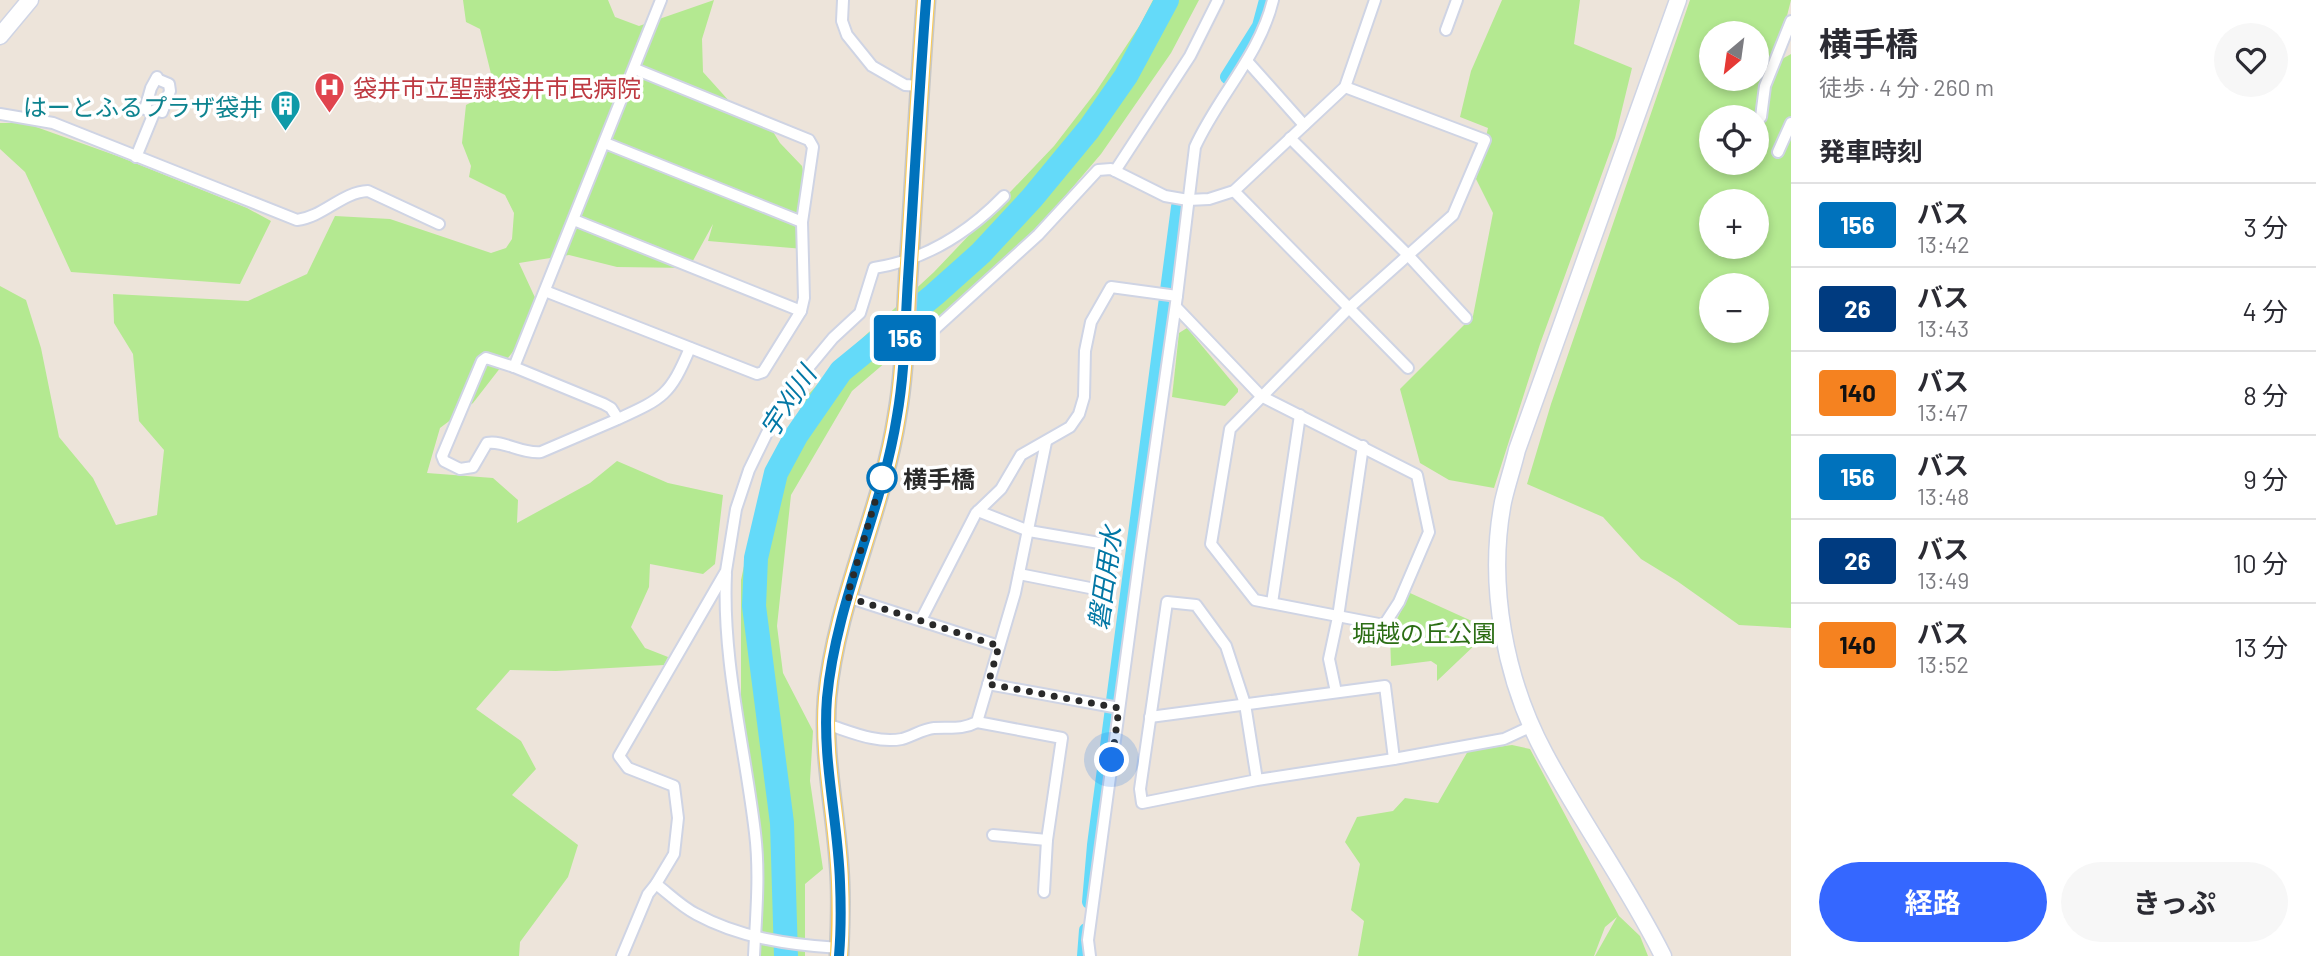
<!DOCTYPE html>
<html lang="ja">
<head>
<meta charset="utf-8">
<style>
  body { margin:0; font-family:Barlow,"Noto Sans JP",sans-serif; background:#f7f7f7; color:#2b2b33; height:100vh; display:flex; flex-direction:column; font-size:26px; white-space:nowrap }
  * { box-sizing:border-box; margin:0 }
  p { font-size:23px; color:#7c7c81 }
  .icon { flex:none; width:38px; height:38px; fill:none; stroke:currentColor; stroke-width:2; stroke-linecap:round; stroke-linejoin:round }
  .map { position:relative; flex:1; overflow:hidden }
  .sheet { display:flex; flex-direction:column; background:#fff; width:525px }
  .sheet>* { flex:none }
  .badge { padding:0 14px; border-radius:5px; font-size:24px; line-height:46px }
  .needle { width:46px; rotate:209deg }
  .tools { position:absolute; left:1699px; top:21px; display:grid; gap:14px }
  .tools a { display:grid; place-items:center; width:70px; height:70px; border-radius:50%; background:#fff; box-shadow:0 4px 10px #0003; font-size:35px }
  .you { position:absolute; width:35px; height:35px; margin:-18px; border:5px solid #fff; border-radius:50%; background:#1a73e8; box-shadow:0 0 0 10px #1a73e833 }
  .map>.badge { position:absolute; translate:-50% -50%; box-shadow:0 0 0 4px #fff }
  h2 { padding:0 28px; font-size:26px; line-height:63px }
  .round { display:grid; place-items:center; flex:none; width:74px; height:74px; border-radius:37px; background:#f7f7f7 }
  .head { display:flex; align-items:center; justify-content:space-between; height:119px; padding:0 28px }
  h1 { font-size:33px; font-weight:700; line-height:52px }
  .action { display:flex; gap:14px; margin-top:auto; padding:14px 28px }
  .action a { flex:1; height:80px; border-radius:42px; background:#3567ff; color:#fff; font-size:28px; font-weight:700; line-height:80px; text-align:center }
  .action a+a { background:#f7f7f7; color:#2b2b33 }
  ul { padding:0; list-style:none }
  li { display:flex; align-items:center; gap:21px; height:84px; padding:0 28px; border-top:2px solid #e1e1e2 }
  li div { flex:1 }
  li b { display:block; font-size:26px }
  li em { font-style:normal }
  li .badge { min-width:77px; font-weight:700; text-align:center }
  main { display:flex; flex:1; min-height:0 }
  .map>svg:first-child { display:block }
  .green { fill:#b4e991; fill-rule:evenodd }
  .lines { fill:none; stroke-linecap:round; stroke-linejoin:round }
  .canal { stroke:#64daf9; stroke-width:14 }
  .river { stroke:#64daf9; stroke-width:24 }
  .street-casing { stroke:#cfd4e4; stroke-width:14 }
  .secondary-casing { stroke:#cfd4e4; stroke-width:19 }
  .primary-casing { stroke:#c8c8c8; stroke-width:21 }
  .street { stroke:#fff; stroke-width:10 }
  .secondary { stroke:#fff; stroke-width:16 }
  .primary { stroke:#fcca50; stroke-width:18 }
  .line-casing { stroke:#fff; stroke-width:16 }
  .line { stroke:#0072bc; stroke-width:10 }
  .walk { stroke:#2a2a2a; stroke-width:7; stroke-dasharray:0 12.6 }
  .stop-dot { fill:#fff; stroke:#0072bc; stroke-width:3.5 }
  .labels { text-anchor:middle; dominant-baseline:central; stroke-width:7; stroke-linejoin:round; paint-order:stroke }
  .health-label { font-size:24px; fill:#be3a42; stroke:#fff; text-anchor:start }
  .culture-label { font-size:24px; fill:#0d838f; stroke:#fff; text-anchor:end }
  .stop-label { font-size:24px; font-weight:bold; fill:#2a2a2a; stroke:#fff; text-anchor:start }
  .park-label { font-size:24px; fill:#2b6d14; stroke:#fff }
  .water-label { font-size:26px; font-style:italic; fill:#0277a5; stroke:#fff }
</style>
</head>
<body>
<main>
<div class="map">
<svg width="1791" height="956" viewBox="0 0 1791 956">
  <rect width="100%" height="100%" fill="#ede4da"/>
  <g class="green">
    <path d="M463,0h145l7,17 24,9 75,-26 -12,39 1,33 27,30 37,20 13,21 22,23 6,30 -4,53 -96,-8 5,-17 -24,44 -72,-1 -48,-12 -50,8 19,41 1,14 -66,85 -33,25 -13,45 66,5 25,22 -1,23 73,-40 27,-22 51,22 55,12 -8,69 -12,10 -53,-10 -1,23 -18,40 14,21 23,9 -4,8 -108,6 -46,-1 -34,39 45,32 15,28 -24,26 66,50 -10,32 -48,65 -1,14h-519v-670l26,14 15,48 18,89 34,41 23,47 41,-10 7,-65 -25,-29 -6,-67 -19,-31 -1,-29 135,7 59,-27 28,-58 55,3 101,34 15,-5 6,-9 2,-26 -9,-18 -36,-18 2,-11 -9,-23 4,-38 29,-15 -15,-61 -14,-7z"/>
    <path d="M1153,0h46l-28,53 -70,101 -76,89 -173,148 -61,104 -14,131 6,47 30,58 -3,50 13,88 -18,15v72h-46l4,-70 -22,-186v-120l20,-93 46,-91 36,-40 91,-84 120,-126 41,-53 45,-68z"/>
    <path d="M1502,0h78l-6,44 58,24 -17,70 -75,206 -46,144 -45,-8 -29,-17 -20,-74 73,-73 20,-103 -17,-34 12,-51 -28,-11 11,-46z"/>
    <path d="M1690,0h101l-16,63 16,-9v574l-52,-3 -62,-44 -36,-22 -38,-42 -76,-33 24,-80zM1712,33h45v46h-45zM1712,117h45v46h-45zM1712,201h45v46h-45zM1712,285h45v46h-45z"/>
    <path d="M0,123h25l95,34 127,51 24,13 -31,63 -169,-12 -46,-100 -25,-23z"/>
    <path d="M1187,328l51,61v3l-13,14 -53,-9 7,-64z"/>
    <path d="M1410,593l75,34 -4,3 -2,11 -42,40v-16l-6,-4 -40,5 -1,-33z"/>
    <path d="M1512,745l18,4 89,167 21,20 8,20h-53l22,-39 -12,10 -11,29h-236l6,-35 -13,-11 9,-46 -15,-22 12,-25 36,-6 12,-13 33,5 30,-52z"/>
  </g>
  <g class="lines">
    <g class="canal">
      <path d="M1227,77l32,-51 7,-26"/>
      <path d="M1089,902l5,-57 84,-638"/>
      <path d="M1084,956l2,-26"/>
    </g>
    <path class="river" d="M786,956l-4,-133 -28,-217 2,-48 20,-85 20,-37 45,-65 93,-76 47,-42 51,-55 57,-69 37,-53 41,-76"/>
    <defs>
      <g id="street">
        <path d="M843,0l-1,21 5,14 25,31 33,19 15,1"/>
        <path d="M1446,30l11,-30"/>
        <path d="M1247,61l57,64"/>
        <path d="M154,113l1,-3 7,2 8,-21 -1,-7 -12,-5"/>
        <path d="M0,114l53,9 244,97c26,-3 45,-28 71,-29l71,33"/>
        <path d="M1761,117l4,-31 26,-65"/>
        <path d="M1290,138l118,117 58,63"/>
        <path d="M605,143l197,79"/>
        <path d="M1778,152l13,-29"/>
        <path d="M136,157l18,-44 -9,-4 6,-21 6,-11"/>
        <path d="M1115,171l75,-115 28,-56"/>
        <path d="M1234,191l174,177"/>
        <path d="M574,220l227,91"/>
        <path d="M545,291l212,83 6,-2 38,-61 3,-13 -2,-76 11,-75 -4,-7 -174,-71"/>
        <path d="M1176,307l85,89 156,79 12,57 -30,70 -15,23 -129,-25 -44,-56 19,-115 120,-122 103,-92 32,-75 -140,-53"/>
        <path d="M904,357l134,-122 60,-65 13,-1 54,27 23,4 21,-1 25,-8 111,-104 30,-87"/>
        <path d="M514,367l147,-367"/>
        <path d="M618,419l-77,33c-20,2 -37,-12 -54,-9l-14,24 -13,2 -16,-8 -2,-5 40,-95 4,-3 28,9 90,37 7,4 7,11c46,-21 52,-24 72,-71"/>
        <path d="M978,511l51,20 88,15"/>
        <path d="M726,574c-4,87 19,173 29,259 5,41 1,82 -1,123"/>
        <path d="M1019,574l91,18"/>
        <path d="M847,597l152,49"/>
        <path d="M1272,603l28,-188"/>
        <path d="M921,620l55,-107 25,-24 20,-34 49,-28 9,-13 5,-17 1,-46 6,-29 20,-35 66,9"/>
        <path d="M988,684l131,24"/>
        <path d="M1336,692l-7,-33 9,-42 25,-171"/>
        <path d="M1150,717l235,-31 9,73 110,-20 28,-13"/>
        <path d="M977,722l85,16 -15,102 -3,52"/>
        <path d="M826,724c23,7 50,20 76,15 11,-3 21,-10 32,-11 16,-1 28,2 43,-6l38,-129 31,-151"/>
        <path d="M1257,780l-12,-76 -19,-58 -30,-41 -29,-3 -27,187 2,14 115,-23 137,-21"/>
        <path d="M993,835l54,5"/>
        <path d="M656,884c13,10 26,23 40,30 44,24 94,31 143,34"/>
        <path d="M622,956l26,-62 8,-10 18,-30 4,-36 -4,-32 -46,-18 -9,-12 107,-185 10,-62 13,-39 18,-37 32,-54 34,-41 27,-25 14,-45c52,-8 94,-35 130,-72"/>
        <path d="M1090,956l-2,-16 52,-385 37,-259 18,-149c23,-51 65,-92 78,-147"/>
      </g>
      <g id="secondary">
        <path d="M0,36l30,-36"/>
        <path d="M1663,956c-35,-70 -81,-133 -118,-202 -40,-74 -58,-169 -42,-252 4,-18 10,-35 14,-52l161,-450"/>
      </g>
      <path id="primary" d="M839,956c1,-24 2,-50 1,-74 -2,-62 -18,-122 -13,-184 9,-97 55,-186 70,-282 8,-45 8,-91 11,-137 6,-93 11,-186 18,-279"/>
    </defs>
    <use href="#street" class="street-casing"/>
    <use href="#secondary" class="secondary-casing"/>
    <use href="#primary" class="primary-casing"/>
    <use href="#street" class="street"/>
    <use href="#secondary" class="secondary"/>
    <use href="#primary" class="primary"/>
  </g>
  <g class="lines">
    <defs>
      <path id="line" d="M839,956c2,-24 2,-50 1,-74 -2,-62 -18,-122 -13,-184 9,-97 55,-186 70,-282 8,-45 8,-91 11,-137 6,-93 11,-186 18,-279"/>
    </defs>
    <use href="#line" class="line-casing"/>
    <use href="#line" class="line"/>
    <path class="walk" d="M882,478l-35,119 152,49 -11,38 131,24 -7,52"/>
  </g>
  <defs>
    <symbol id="hospital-pin" viewBox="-11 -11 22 30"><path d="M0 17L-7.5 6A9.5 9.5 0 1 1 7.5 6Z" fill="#e0444e" stroke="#fff"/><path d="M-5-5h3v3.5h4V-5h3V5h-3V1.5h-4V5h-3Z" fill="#fff"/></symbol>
    <symbol id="building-pin" viewBox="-11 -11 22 30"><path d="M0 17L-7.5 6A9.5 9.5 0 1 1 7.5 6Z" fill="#0f9aa8" stroke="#fff"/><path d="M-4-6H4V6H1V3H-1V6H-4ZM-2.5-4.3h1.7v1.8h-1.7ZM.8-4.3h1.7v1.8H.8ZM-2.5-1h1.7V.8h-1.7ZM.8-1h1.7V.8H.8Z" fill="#fff"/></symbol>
  </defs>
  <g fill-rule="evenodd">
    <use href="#hospital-pin" x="312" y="70" width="35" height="47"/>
    <use href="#building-pin" x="268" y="88" width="35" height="47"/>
  </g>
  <circle class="stop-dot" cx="882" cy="478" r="14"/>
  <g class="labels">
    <g class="health-label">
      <text x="353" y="87">袋井市立聖隷袋井市民病院</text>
    </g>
    <g class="culture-label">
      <text x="263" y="106">はーとふるプラザ袋井</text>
    </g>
    <g class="stop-label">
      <text x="903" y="478">横手橋</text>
    </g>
    <g class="park-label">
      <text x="1424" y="632">堀越の丘公園</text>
    </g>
    <g class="water-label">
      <text transform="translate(787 401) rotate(-57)">宇刈川</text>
      <text transform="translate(1104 578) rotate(-82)">磐田用水</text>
    </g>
  </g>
</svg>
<div class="tools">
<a><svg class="needle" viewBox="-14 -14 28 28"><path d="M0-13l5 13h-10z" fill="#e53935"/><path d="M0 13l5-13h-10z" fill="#7c7c81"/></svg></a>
<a><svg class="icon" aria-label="locate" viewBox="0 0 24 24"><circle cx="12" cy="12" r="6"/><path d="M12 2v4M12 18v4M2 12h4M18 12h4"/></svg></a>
<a>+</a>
<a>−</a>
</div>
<div class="you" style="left:1112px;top:760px"></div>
<b class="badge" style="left:905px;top:338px;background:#0072bc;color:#fff">156</b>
</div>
<section class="sheet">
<div class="head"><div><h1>横手橋</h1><p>徒歩 · 4 分 · 260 m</p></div><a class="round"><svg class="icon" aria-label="heart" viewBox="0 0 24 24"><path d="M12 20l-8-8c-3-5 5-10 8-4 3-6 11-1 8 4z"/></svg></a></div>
<h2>発車時刻</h2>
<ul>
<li><span class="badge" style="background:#0072bc;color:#fff">156</span><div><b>バス</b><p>13:42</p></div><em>3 分</em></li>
<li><span class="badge" style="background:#003b80;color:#fff">26</span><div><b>バス</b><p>13:43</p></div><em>4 分</em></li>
<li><span class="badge" style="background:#f58220;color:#111">140</span><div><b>バス</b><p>13:47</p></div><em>8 分</em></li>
<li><span class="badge" style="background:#0072bc;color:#fff">156</span><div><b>バス</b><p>13:48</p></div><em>9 分</em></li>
<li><span class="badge" style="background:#003b80;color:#fff">26</span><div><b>バス</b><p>13:49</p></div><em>10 分</em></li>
<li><span class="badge" style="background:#f58220;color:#111">140</span><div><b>バス</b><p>13:52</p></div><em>13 分</em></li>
</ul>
<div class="action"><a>経路</a><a>きっぷ</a></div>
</section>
</main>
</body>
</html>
